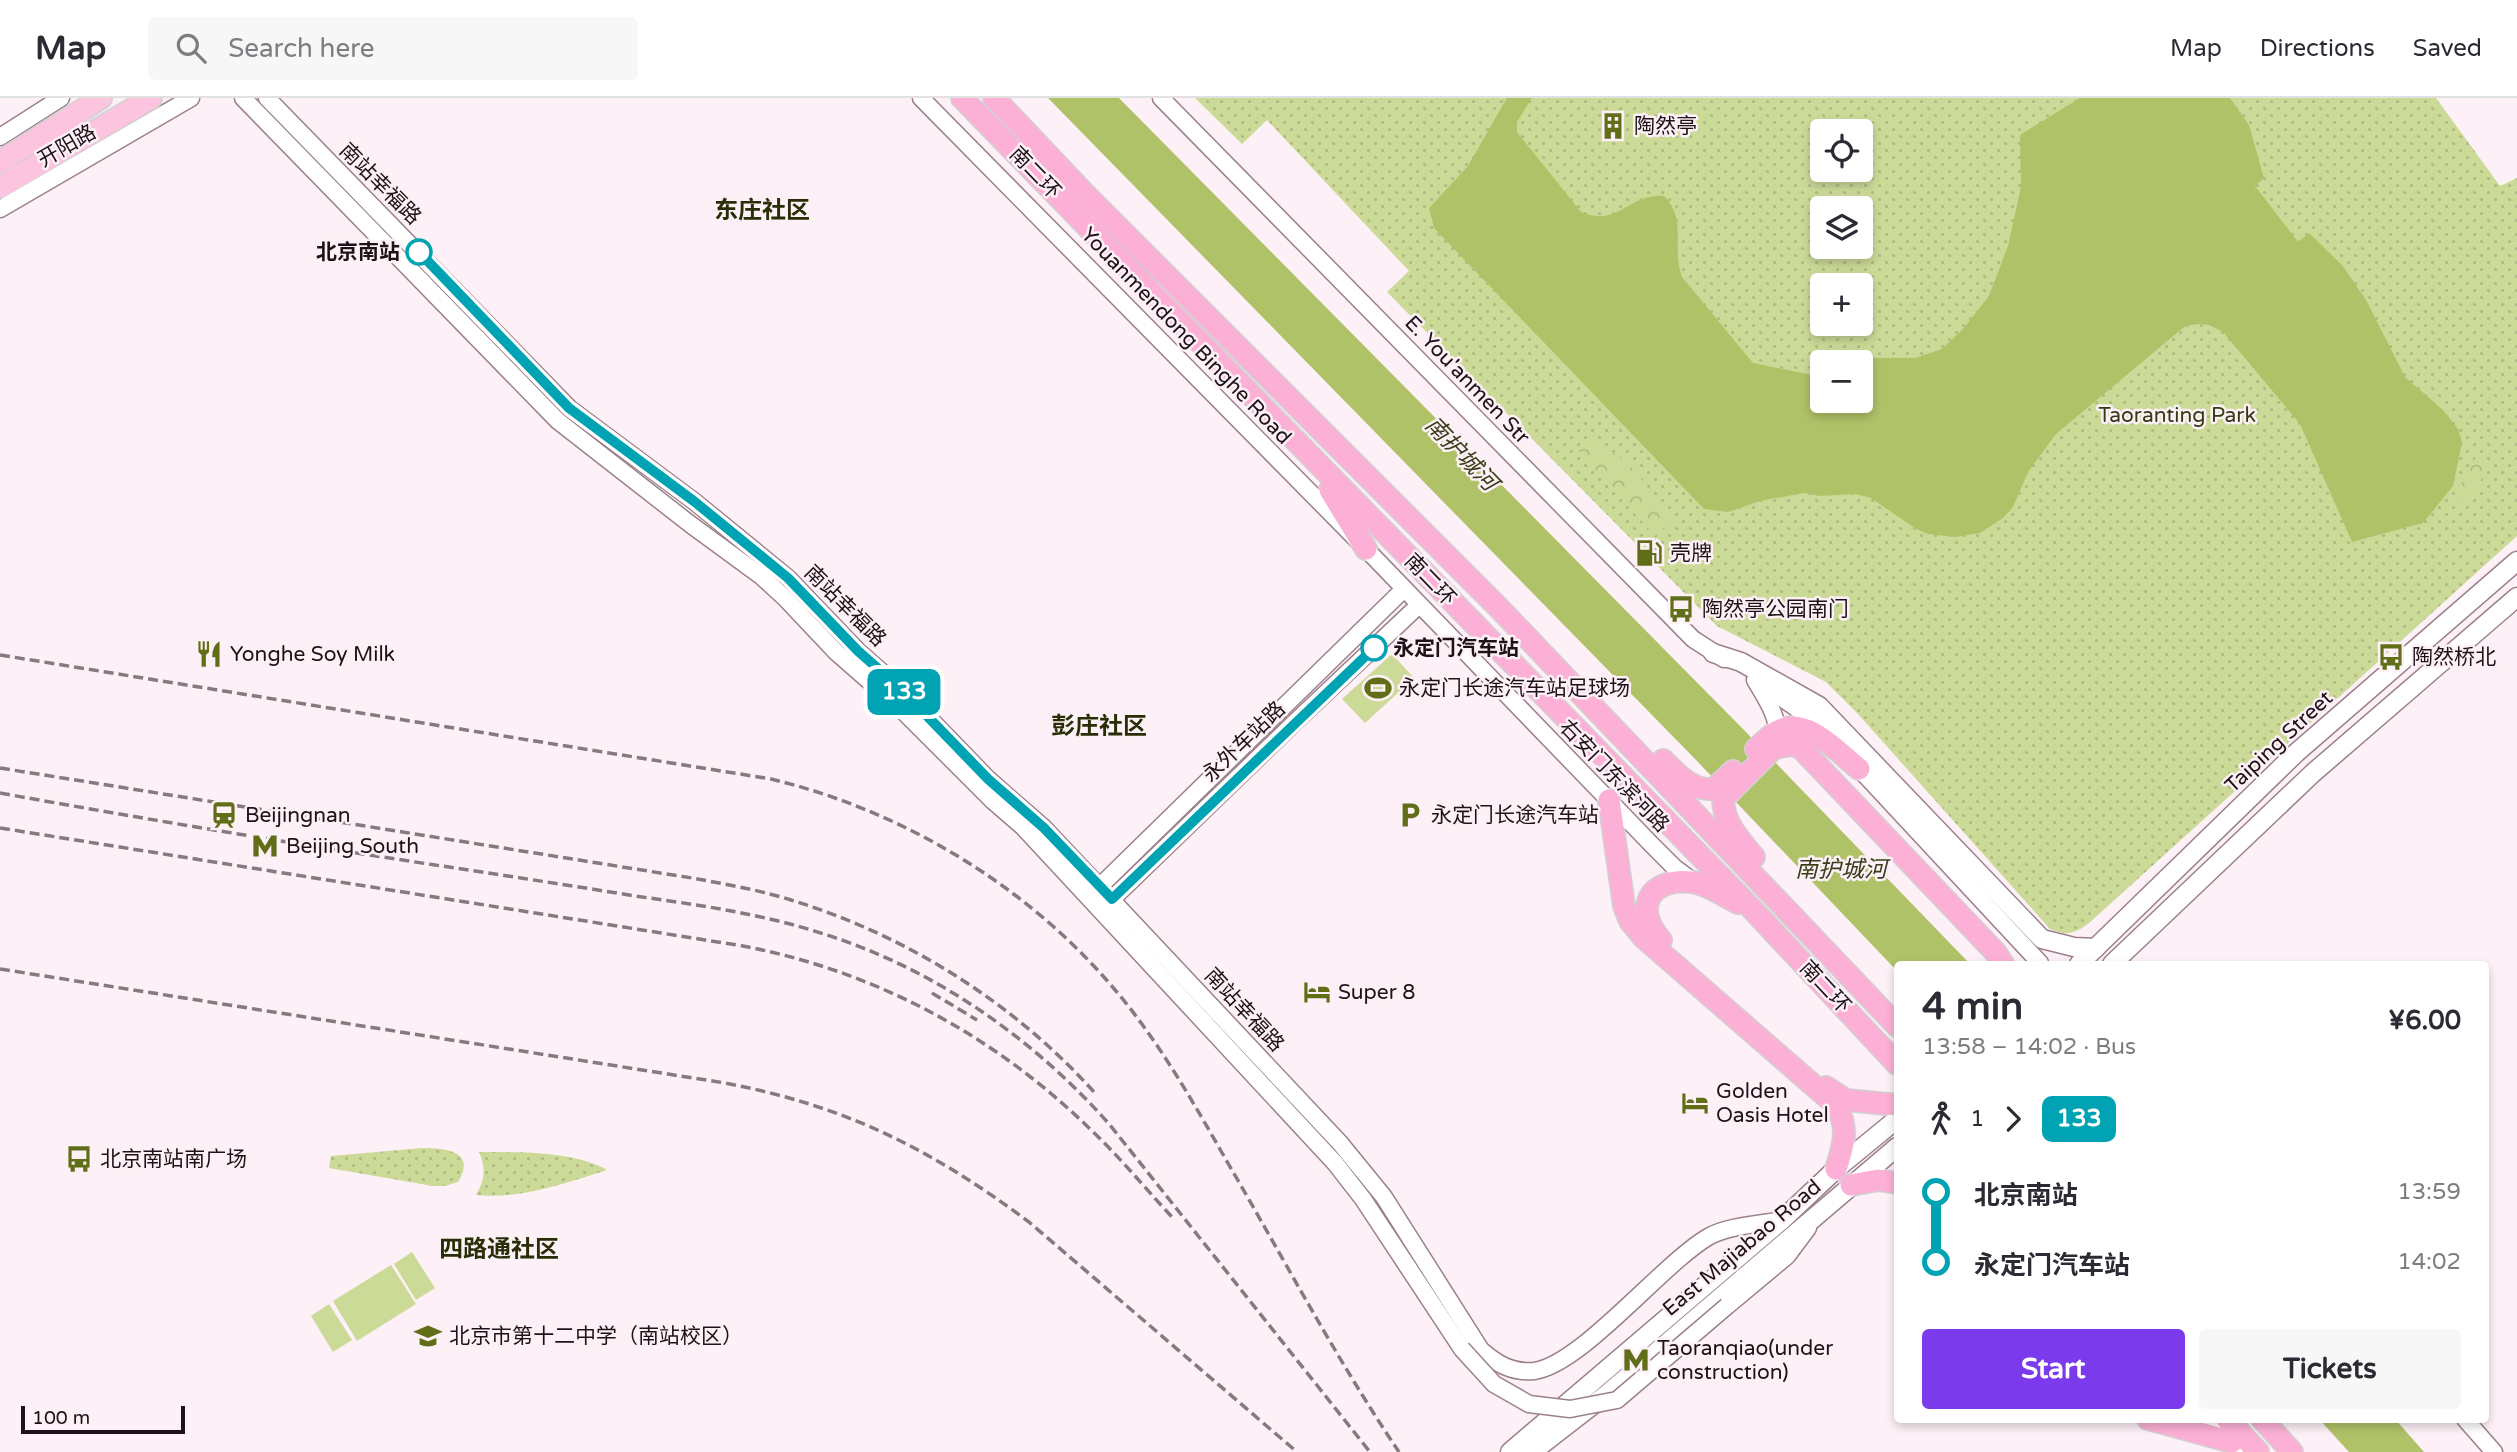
<!DOCTYPE html>
<html lang="en">
<head>
<meta charset="utf-8">
<style>
  body { margin:0; font-family:"Varela Round","Noto Sans SC",sans-serif; background:#f7f7f7; color:#2b2b33; height:100vh; display:flex; flex-direction:column; font-size:26px; white-space:nowrap }
  * { box-sizing:border-box; margin:0 }
  p { font-size:23px; color:#7c7c81 }
  .icon { flex:none; width:38px; height:38px; fill:none; stroke:currentColor; stroke-width:2; stroke-linecap:round; stroke-linejoin:round }
  .map { position:relative; flex:1; overflow:hidden }
  .details { position:absolute; left:1894px; top:863px; width:595px; height:462px; display:flex; flex-direction:column; background:#fff; border-radius:7px; box-shadow:0 4px 10px #0003 }
  .details>* { flex:none }
  .badge { padding:0 14px; border-radius:10px; font-size:24px; line-height:46px }
  .tools { position:absolute; left:1810px; top:21px; display:grid; gap:14px }
  .tools a { display:grid; place-items:center; width:63px; height:63px; border-radius:7px; background:#fff; box-shadow:0 4px 10px #0003; font-size:35px }
  .scale { position:absolute; left:21px; bottom:18px; width:164px; box-sizing:border-box; padding-left:7px; border:4px solid #1c1217; border-top:0; font-size:19px; line-height:24px; white-space:nowrap; color:#1c1217; -webkit-text-stroke:5px #fdf0f6; paint-order:stroke }
  .map>.badge { position:absolute; translate:-50% -50%; box-shadow:0 0 0 4px #fff }
  .legs { display:flex; align-items:center; gap:10px; height:77px; padding:0 28px; font-size:23px }
  .legs p { margin-inline-start:auto }
  .headline { display:flex; align-items:center; justify-content:space-between; height:119px; padding:0 28px }
  h1 { font-size:38px; font-weight:800; line-height:52px }
  .cta { display:flex; gap:14px; margin-top:auto; padding:14px 28px }
  .cta a { flex:1; height:80px; border-radius:7px; background:#7c3aed; color:#fff; font-size:28px; font-weight:800; line-height:80px; text-align:center }
  .cta a+a { background:#f7f7f7; color:#2b2b33 }
  ul { padding:0 28px; list-style:none }
  li { display:flex; align-items:center; gap:24px; height:70px; font-size:26px }
  li i { display:grid; place-items:center; width:10px; height:100%; margin:0 9px; background:currentColor }
  li i::after { content:''; width:18px; height:18px; margin:-9px; border:5px solid; border-radius:50%; background:#fff }
  li p { margin-inline-start:auto }
  li:first-child i { background:linear-gradient(#0000 50%,currentColor 0) }
  li:last-child i { background:linear-gradient(currentColor 50%,#0000 0) }
  header { display:flex; align-items:center; gap:42px; box-sizing:border-box; height:98px; padding:0 35px; background:#fff; border-bottom:2px solid #e1e1e2 }
  header strong { font-size:33px }
  nav { display:flex; gap:38px; margin-inline-start:auto; font-size:24px }
  .search { width:490px; height:63px; background:#f7f7f7; display:flex; align-items:center; gap:18px; box-sizing:border-box; padding:0 24px; border-radius:7px; color:#7c7c81; font-size:26px }
  .map>svg:first-child { display:block }
  .green { fill:url(#green-dots); fill-rule:evenodd }
  .forest { fill:url(#forest-crowns) }
  .pitch { fill:#ccda98 }
  .water { fill:#b0c268 }
  .lines { fill:none; stroke-linecap:round; stroke-linejoin:round }
  .tertiary-casing { stroke:#9c808d; stroke-width:19 }
  .secondary-casing { stroke:#9c808d; stroke-width:21 }
  .primary-casing { stroke:#d2d0d1; stroke-width:24 }
  .trunk-casing { stroke:#d2d0d1; stroke-width:24 }
  .tertiary { stroke:#fff; stroke-width:16 }
  .secondary { stroke:#fff; stroke-width:18 }
  .primary { stroke:#fdc4e0; stroke-width:21 }
  .trunk { stroke:#fcb0d6; stroke-width:21 }
  .rail { stroke:#867a80; stroke-width:3.5; stroke-dasharray:10 5; stroke-linecap:butt }
  .tertiary-bridge-casing { stroke:#9c808d; stroke-width:19; stroke-linecap:butt }
  .tertiary-bridge { stroke:#fff; stroke-width:16 }
  .line-1-casing { stroke:#fff; stroke-width:16 }
  .line-1 { stroke:#00a3b4; stroke-width:10 }
  .stop-1-dot { fill:#fff; stroke:#00a3b4; stroke-width:3.5 }
  .labels { text-anchor:middle; dominant-baseline:central; stroke-width:5; stroke-linejoin:round; paint-order:stroke }
  .poi-label { font-size:21px; fill:#1c1217; stroke:#fdf0f6; text-anchor:start }
  .street-label { font-size:21px; fill:#1c1217; stroke:#fdf0f6 }
  .stop-label { font-size:21px; font-weight:bold; fill:#1c1217; stroke:#fdf0f6; text-anchor:end }
  .park-label { font-size:21px; fill:#333a14; stroke:#fdf0f6 }
  .water-label { font-size:23px; font-style:italic; fill:#373e18; stroke:#fdf0f6 }
  .quarter-label { font-size:24px; font-weight:bold; fill:#282e06; stroke:#fdf0f6 }
</style>
</head>
<body>
<header>
<strong>Map</strong>
<div class="search"><svg class="icon" aria-label="search" viewBox="0 0 24 24"><circle cx="10" cy="10" r="6"/><path d="M15 15l6 6"/></svg>Search here</div>
<nav><a>Map</a><a>Directions</a><a>Saved</a></nav>
</header>
<div class="map">
<svg width="2517" height="1354" viewBox="0 0 2517 1354">
  <defs>
    <pattern id="green-dots" width="8" height="8" patternUnits="userSpaceOnUse" patternTransform="scale(1.75)"><rect width="8" height="8" fill="#ccda98"/><path d="M2 2h.1M6 6h.1" fill="none" stroke="#afba82" stroke-width="1.8" stroke-linecap="round"/></pattern>
    <pattern id="forest-crowns" width="20" height="18" patternUnits="userSpaceOnUse" patternTransform="scale(1.75)"><rect width="20" height="18" fill="#ccda98"/><path d="M2 6a3 3 0 1 1 6 0M12 15a3 3 0 1 1 6 0" fill="none" stroke="#afba82"/></pattern>
  </defs>
  <rect width="100%" height="100%" fill="#fdf0f6"/>
  <g class="green">
    <path d="M1195,0h1241l64,88 17,-8v358l-429,388c-14,10 -22,12 -38,5l-192,-215 -32,-32 -109,-56 -330,-334 22,-21 -142,-151 -25,24zM1822,33h38v39h-38zM1822,110h38v39h-38zM1822,187h38v39h-38zM1822,264h38v39h-38z"/>
    <path d="M423,1050c22,0 54,3 35,34l-13,4h-12l-104,-18 2,-12z"/>
    <path d="M479,1054c38,0 95,-1 128,18 -44,14 -85,29 -131,25 9,-15 10,-27 3,-43z"/>
  </g>
  <g class="forest">
    <path d="M1593,341l35,24 46,56 -19,17 -77,-86z"/>
    <path d="M2479,354l10,13 -18,33 -24,9z"/>
  </g>
  <g class="pitch">
    <path d="M1392,556l22,24 -49,45 -23,-24z"/>
    <path d="M412,1154l23,36 -19,12 -22,-36z"/>
    <path d="M391,1167l25,39 -59,37 -24,-40z"/>
    <path d="M329,1206l23,36 -19,12 -22,-36z"/>
  </g>
  <g class="water">
    <path d="M1048,0h71l626,633 225,233h-73v7l-200,-210z"/>
    <path d="M1507,0h25l-15,24v10l64,80c38,16 47,-19 83,-16 24,24 7,52 18,81l71,86 69,14v24h38v-39h-11l5,-4h61l27,-9 21,-20 26,-33 19,-50 13,-59 -1,-52 60,-37h150l19,27 15,53 -9,8 43,56 11,-9 33,32 24,35 39,77 38,33 15,19 4,13 -9,44 -30,37 -71,19 -52,-118 -76,-91c-15,-10 -23,-11 -40,-6l-128,107 -28,38 -15,35 -10,11 -23,15 -25,4 -27,-3 -12,-5 -45,-31 -15,-4 -37,2 -15,-3 -44,8 -32,11 -24,-3 -270,-281 -5,-20 39,-42z"/>
    <path d="M2319,1321h76l29,33h-75z"/>
  </g>
  <g class="lines">
    <defs>
      <g id="tertiary">
        <path d="M243,0l315,323 132,103 71,52 24,22 51,54 64,56 93,93 30,26 312,336 28,36 99,150"/>
        <path d="M267,0l302,310 126,94 93,76 70,73 43,38 87,90 56,49 296,315 44,54 97,153c16,14 31,23 53,21 47,-6 127,-106 174,-134 18,-11 53,-13 74,-17"/>
        <path d="M921,0l445,451 287,297 22,22 19,14"/>
        <path d="M1161,0l532,541 31,20"/>
        <path d="M0,39l61,-39"/>
        <path d="M0,111l191,-111"/>
        <path d="M1755,582c11,19 25,38 22,60"/>
        <path d="M1757,583l52,36 19,19"/>
        <path d="M1853,664l187,201"/>
        <path d="M1093,795l311,-304"/>
        <path d="M1105,808l188,-182 126,-119"/>
        <path d="M1727,1208l60,-50 21,-28"/>
        <path d="M2210,1321l30,33"/>
        <path d="M2465,1321l29,33"/>
      </g>
      <g id="secondary">
        <path d="M1713,555l28,9 78,44 223,233 32,8 22,1"/>
        <path d="M2079,866l217,-211 221,-192"/>
        <path d="M2112,866l201,-191 204,-176"/>
        <path d="M1510,1354l272,-232 54,-51 61,-50"/>
        <path d="M1532,1354l75,-58 290,-247"/>
      </g>
      <g id="primary">
        <path d="M0,64l101,-64"/>
        <path d="M0,89l151,-89"/>
      </g>
      <g id="trunk">
        <path d="M962,0l790,811 145,155"/>
        <path d="M994,0l90,95 416,416 397,417"/>
        <path d="M1330,392l36,59"/>
        <path d="M1756,651c7,-6 14,-14 22,-18 28,-16 61,22 81,38"/>
        <path d="M1663,662c14,14 29,31 51,29l19,-18"/>
        <path d="M1609,702l15,106 6,15 14,17 192,167c13,22 8,40 0,64"/>
        <path d="M1754,759c-15,-18 -31,-35 -31,-58l51,-51 17,-3 9,2 196,206 7,11"/>
        <path d="M1661,842c-29,-32 -11,-63 31,-58 15,2 32,14 46,21"/>
        <path d="M1826,989l20,13 51,5"/>
        <path d="M1851,1087l27,-5 19,3"/>
        <path d="M2148,1321l84,23"/>
        <path d="M2227,1321l31,33"/>
        <path d="M2262,1321l30,33"/>
      </g>
    </defs>
    <use href="#tertiary" class="tertiary-casing"/>
    <use href="#secondary" class="secondary-casing"/>
    <use href="#primary" class="primary-casing"/>
    <use href="#trunk" class="trunk-casing"/>
    <use href="#tertiary" class="tertiary"/>
    <use href="#secondary" class="secondary"/>
    <use href="#primary" class="primary"/>
    <use href="#trunk" class="trunk"/>
    <g class="rail">
      <path d="M0,557l771,124c129,31 252,104 339,205 48,55 83,118 119,181 56,96 108,195 170,287"/>
      <path d="M0,670l692,110c33,6 67,12 99,22 115,35 223,103 303,192"/>
      <path d="M0,695c145,26 289,50 435,72 66,10 133,20 200,31 64,9 129,18 192,39 109,35 207,104 283,190l260,327"/>
      <path d="M0,730l743,118c131,25 249,88 345,181 30,28 56,60 84,90"/>
      <path d="M0,871l725,114c121,23 206,66 304,139l268,230"/>
      <path d="M932,895l45,27"/>
    </g>
    <defs>
      <path id="tertiary-bridge" d="M1462,1251l32,35 35,20 41,5 47,-9 110,-94"/>
    </defs>
    <use href="#tertiary-bridge" class="tertiary-bridge-casing"/>
    <use href="#tertiary-bridge" class="tertiary-bridge"/>
  </g>
  <g class="lines">
    <defs>
      <path id="line-1" d="M419,154l150,156 126,94 93,76 70,73 43,38 87,90 56,49 68,71 262,-251"/>
    </defs>
    <use href="#line-1" class="line-1-casing"/>
    <use href="#line-1" class="line-1"/>
  </g>
  <defs>
    <symbol id="building-bare" viewBox="-9 -9 18 18"><path d="M-4-6H4V6H1V3H-1V6H-4ZM-2.5-4.3h1.7v1.8h-1.7ZM.8-4.3h1.7v1.8H.8ZM-2.5-1h1.7V.8h-1.7ZM.8-1h1.7V.8H.8Z" fill="#616e18" stroke="#fdf0f6" stroke-width="2.5" paint-order="stroke"/></symbol>
    <symbol id="fuel-bare" viewBox="-9 -9 18 18"><path d="M-5.5-6h7V0h2V4h1.3V-2.5L3-4.5l.8-.8L6-3V5H2.5V1h-1V6h-7ZM-4.2-4.7v3.2H.2V-4.7Z" fill="#616e18" stroke="#fdf0f6" stroke-width="2.5" paint-order="stroke"/></symbol>
    <symbol id="bus-bare" viewBox="-9 -9 18 18"><path d="M-5-6H5V4H4V6H2V4H-2V6H-4V4H-5ZM-3.5-4V0h7V-4ZM-3.5 1.2v1.5H-2V1.2ZM2 1.2v1.5H3.5V1.2Z" fill="#616e18" stroke="#fdf0f6" stroke-width="2.5" paint-order="stroke"/></symbol>
    <symbol id="restaurant-bare" viewBox="-9 -9 18 18"><path d="M-5-6h1v4h1v-4h1v4h1v-4h1v5L-1.5 .5V6h-2V.5L-5-1ZM5-6V6H3V1.5H1.5Q1.5-4 5-6Z" fill="#616e18" stroke="#fdf0f6" stroke-width="2.5" paint-order="stroke"/></symbol>
    <symbol id="stadium-bare" viewBox="-9 -9 18 18"><path d="M0-5a6.5 5 0 1 0 0 10a6.5 5 0 1 0 0-10ZM-3.5-1.8h7v3.6h-7Z" fill="#616e18" stroke="#fdf0f6" stroke-width="2.5" paint-order="stroke"/></symbol>
    <symbol id="station-bare" viewBox="-9 -9 18 18"><path d="M-3-6H3Q5-6 5-4V2Q5 4 3 4L4.5 6H3L1.5 4h-3L-3 6H-4.5L-3 4Q-5 4-5 2V-4Q-5-6-3-6ZM-3.5-4v3h7v-3ZM-3.5 1v1.5H-2V1ZM2 1v1.5H3.5V1Z" fill="#616e18" stroke="#fdf0f6" stroke-width="2.5" paint-order="stroke"/></symbol>
    <symbol id="parking-bare" viewBox="-9 -9 18 18"><path d="M-3.5-5.5H1a3.5 3.5 0 0 1 0 7H-1V5.5H-3.5ZM-1-3.4V-.6H.8a1.4 1.4 0 0 0 0-2.8Z" fill="#616e18" stroke="#fdf0f6" stroke-width="2.5" paint-order="stroke"/></symbol>
    <symbol id="metro-bare" viewBox="-9 -9 18 18"><path d="M-5.5 5V-5H-3L0 0L3-5H5.5V5H3V-.5L0 4L-3-.5V5Z" fill="#616e18" stroke="#fdf0f6" stroke-width="2.5" paint-order="stroke"/></symbol>
    <symbol id="hotel-bare" viewBox="-9 -9 18 18"><path d="M-6-4.5h1.5V1H6V5H4.5V3h-9V5H-6ZM-4 0a1.8 1.8 0 1 1 3.6 0ZM.5 0V-2.5h3Q6-2.5 6 0Z" fill="#616e18" stroke="#fdf0f6" stroke-width="2.5" paint-order="stroke"/></symbol>
    <symbol id="school-bare" viewBox="-9 -9 18 18"><path d="M0-5L7-2L0 1L-7-2ZM-4 1L0 2.5L4 1V4Q0 6-4 4Z" fill="#616e18" stroke="#fdf0f6" stroke-width="2.5" paint-order="stroke"/></symbol>
  </defs>
  <g fill-rule="evenodd">
    <use href="#building-bare" x="1594" y="9" width="38" height="38"/>
    <use href="#fuel-bare" x="1630" y="436" width="38" height="38"/>
    <use href="#bus-bare" x="1662" y="492" width="38" height="38"/>
    <use href="#restaurant-bare" x="190" y="537" width="38" height="38"/>
    <use href="#bus-bare" x="2372" y="540" width="38" height="38"/>
    <use href="#stadium-bare" x="1359" y="571" width="38" height="38"/>
    <use href="#station-bare" x="205" y="698" width="38" height="38"/>
    <use href="#parking-bare" x="1391" y="698" width="38" height="38"/>
    <use href="#metro-bare" x="246" y="729" width="38" height="38"/>
    <use href="#hotel-bare" x="1298" y="875" width="38" height="38"/>
    <use href="#hotel-bare" x="1676" y="986" width="38" height="38"/>
    <use href="#bus-bare" x="60" y="1042" width="38" height="38"/>
    <use href="#school-bare" x="409" y="1219" width="38" height="38"/>
    <use href="#metro-bare" x="1617" y="1243" width="38" height="38"/>
  </g>
  <g class="stop-1-dot">
    <circle cx="419" cy="154" r="12"/>
    <circle cx="1374" cy="550" r="12"/>
  </g>
  <g class="labels">
    <g class="poi-label">
      <text x="1634" y="28">陶然亭</text>
      <text x="1670" y="455">壳牌</text>
      <text x="1702" y="511">陶然亭公园南门</text>
      <text x="230" y="556">Yonghe Soy Milk</text>
      <text x="2412" y="559">陶然桥北</text>
      <text x="1399" y="590">永定门长途汽车站足球场</text>
      <text x="245" y="717">Beijingnan</text>
      <text x="1431" y="717">永定门长途汽车站</text>
      <text x="286" y="748">Beijing South</text>
      <text x="1338" y="894">Super 8</text>
      <text x="1716" y="993">Golden<tspan x="1716" dy="24">Oasis Hotel</tspan></text>
      <text x="100" y="1061">北京南站南广场</text>
      <text x="449" y="1238">北京市第十二中学（南站校区）</text>
      <text x="1657" y="1250">Taoranqiao(under<tspan x="1657" dy="24">construction)</tspan></text>
    </g>
    <g class="street-label">
      <text transform="translate(67 48) rotate(-30)">开阳路</text>
      <text transform="translate(1035 75) rotate(46)">南二环</text>
      <text transform="translate(380 86) rotate(45)">南站幸福路</text>
      <text transform="translate(1186 238) rotate(46)">Youanmendong Binghe Road</text>
      <text transform="translate(1467 282) rotate(46)">E. You'anmen Str</text>
      <text transform="translate(1430 482) rotate(46)">南二环</text>
      <text transform="translate(845 508) rotate(45)">南站幸福路</text>
      <text transform="translate(1244 644) rotate(-44)">永外车站路</text>
      <text transform="translate(2279 644) rotate(-43)">Taiping Street</text>
      <text transform="translate(1614 678) rotate(46)">右安门东滨河路</text>
      <text transform="translate(1825 889) rotate(47)">南二环</text>
      <text transform="translate(1244 912) rotate(47)">南站幸福路</text>
      <text transform="translate(1742 1150) rotate(-40)">East Majiabao Road</text>
    </g>
    <g class="stop-label">
      <text x="400" y="154">北京南站</text>
      <text x="1393" y="550" text-anchor="start">永定门汽车站</text>
    </g>
    <g class="park-label">
      <text x="2177" y="317">Taoranting Park</text>
    </g>
    <g class="water-label">
      <text transform="translate(1461 356) rotate(46)">南护城河</text>
      <text x="1841" y="772">南护城河</text>
    </g>
    <g class="quarter-label">
      <text x="762" y="112">东庄社区</text>
      <text x="1099" y="628">彭庄社区</text>
      <text x="499" y="1151">四路通社区</text>
    </g>
  </g>
</svg>
<div class="tools">
<a><svg class="icon" aria-label="locate" viewBox="0 0 24 24"><circle cx="12" cy="12" r="6"/><path d="M12 2v4M12 18v4M2 12h4M18 12h4"/></svg></a>
<a><svg class="icon" aria-label="layers" viewBox="0 0 24 24"><path d="M12 4l9 5-9 5-9-5zM3 14l9 5 9-5"/></svg></a>
<a>+</a>
<a>−</a>
</div>
<div class="scale">100 m</div>
<b class="badge" style="left:904px;top:594px;background:#00a3b4;color:#fff">133</b>
<section class="details">
<div class="headline"><div><h1>4 min</h1><p>13:58 – 14:02 · Bus</p></div><b>¥6.00</b></div>
<div class="legs"><svg class="icon" aria-label="walk" viewBox="0 0 24 24"><circle cx="13" cy="4" r="2"/><path d="M13 8l-2 6 4 7M11 14l-3 7M7 12l3-4h3l4 4"/></svg>1<svg class="icon" aria-label="forward" viewBox="0 0 24 24"><path d="M9 5l7 7-7 7"/></svg><b class="badge" style="background:#00a3b4;color:#fff">133</b></div>
<ul>
<li><i style="color:#00a3b4"></i><b>北京南站</b><p>13:59</p></li>
<li><i style="color:#00a3b4"></i><b>永定门汽车站</b><p>14:02</p></li>
</ul>
<div class="cta"><a>Start</a><a>Tickets</a></div>
</section>
</div>
</body>
</html>
